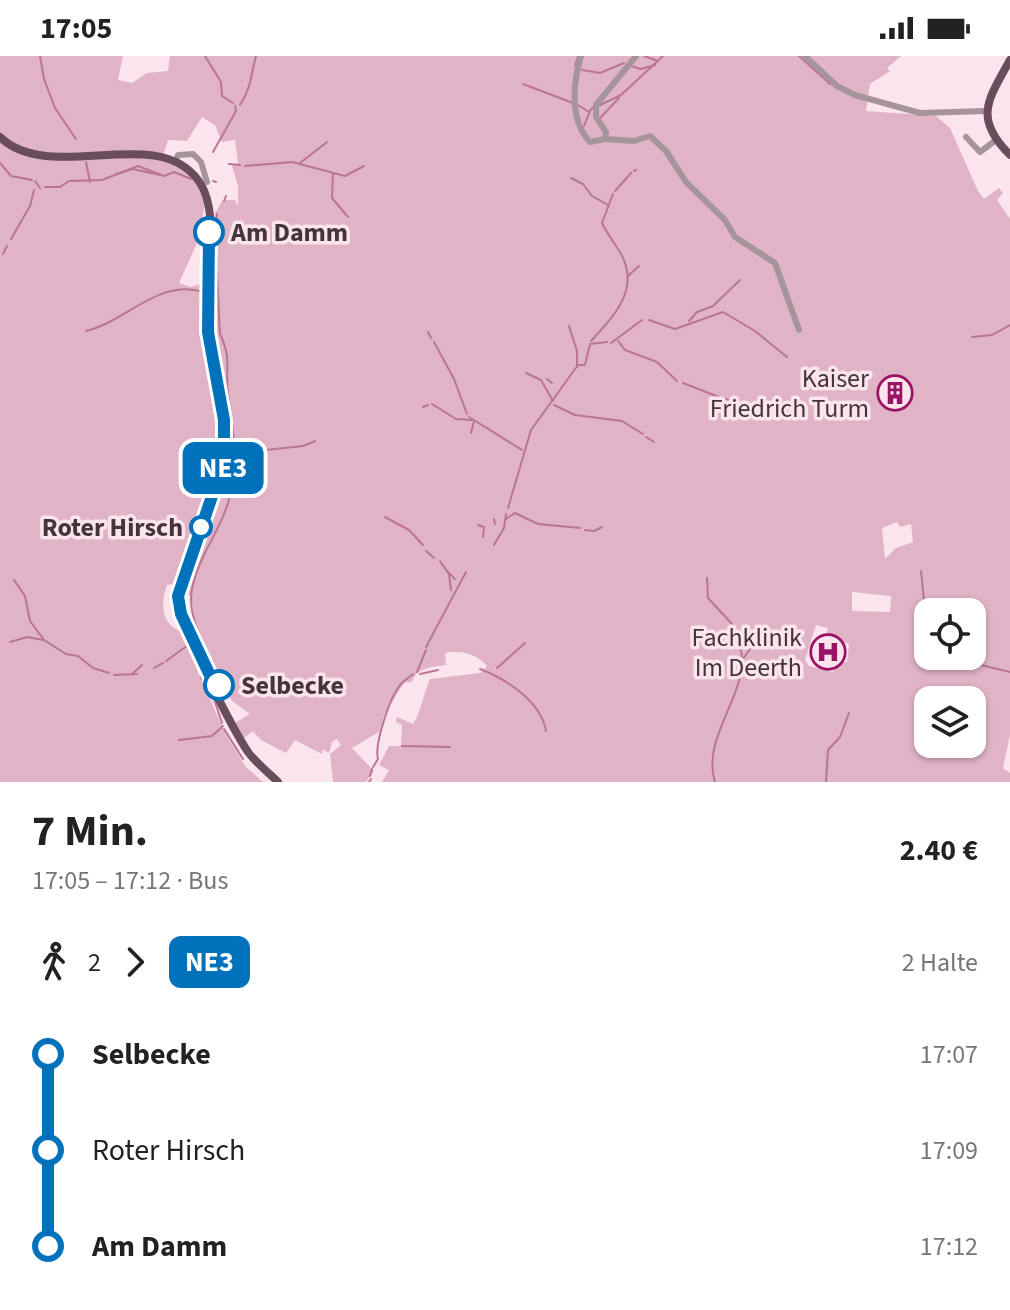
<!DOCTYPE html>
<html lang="de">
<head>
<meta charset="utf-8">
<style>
  body { margin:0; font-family:"Source Sans 3",sans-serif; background:#f6f6f6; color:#222; height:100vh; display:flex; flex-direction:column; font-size:30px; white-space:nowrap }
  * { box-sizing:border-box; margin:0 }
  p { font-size:26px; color:#767676 }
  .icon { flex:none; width:44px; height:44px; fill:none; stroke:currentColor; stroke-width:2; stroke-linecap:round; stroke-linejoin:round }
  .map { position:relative; height:726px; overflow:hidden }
  .side { display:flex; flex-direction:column; background:#fff; flex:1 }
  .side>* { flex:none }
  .badge { padding:0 16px; border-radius:12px; font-size:28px; line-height:52px }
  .tools { position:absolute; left:914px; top:542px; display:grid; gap:16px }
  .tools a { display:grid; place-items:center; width:72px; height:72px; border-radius:16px; background:#fff; box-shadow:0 2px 6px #0004; font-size:40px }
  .map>.badge { position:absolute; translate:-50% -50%; box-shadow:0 0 0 4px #fff }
  .legs { display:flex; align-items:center; gap:12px; height:88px; padding:0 32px; font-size:26px }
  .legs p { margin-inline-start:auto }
  .head { display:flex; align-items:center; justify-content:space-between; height:136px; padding:0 32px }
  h1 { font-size:44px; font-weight:700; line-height:60px }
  ul { padding:0 32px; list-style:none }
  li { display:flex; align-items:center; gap:28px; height:96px; font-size:30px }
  li i { display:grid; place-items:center; width:12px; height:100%; margin:0 10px; background:currentColor }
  li i::after { content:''; width:20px; height:20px; margin:-10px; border:6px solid; border-radius:50%; background:#fff }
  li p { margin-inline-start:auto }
  li:first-child i { background:linear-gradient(#0000 50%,currentColor 0) }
  li:last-child i { background:linear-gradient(currentColor 50%,#0000 0) }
  .status { display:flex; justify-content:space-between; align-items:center; height:56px; padding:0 40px; background:#fff; direction:ltr }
  .status svg { height:22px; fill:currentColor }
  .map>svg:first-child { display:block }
  .green { fill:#e0b3c6; fill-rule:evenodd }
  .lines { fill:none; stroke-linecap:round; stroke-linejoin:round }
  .stream { stroke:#ba7595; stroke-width:2 }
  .minor { stroke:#a5949b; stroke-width:6 }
  .major { stroke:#694d5a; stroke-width:8 }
  .line-1-casing { stroke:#fff; stroke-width:18 }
  .line-1 { stroke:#0072bc; stroke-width:12 }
  .stop-1-dot { fill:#fff; stroke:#0072bc; stroke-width:4 }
  .labels { text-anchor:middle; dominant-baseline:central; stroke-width:7; stroke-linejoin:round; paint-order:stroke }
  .stop-label { font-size:26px; font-weight:bold; fill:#44353b; stroke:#fce4ee; text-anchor:start }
  .poi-label { font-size:26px; fill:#44353b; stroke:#fce4ee; text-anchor:end }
</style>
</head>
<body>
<div class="status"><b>17:05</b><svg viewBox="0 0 49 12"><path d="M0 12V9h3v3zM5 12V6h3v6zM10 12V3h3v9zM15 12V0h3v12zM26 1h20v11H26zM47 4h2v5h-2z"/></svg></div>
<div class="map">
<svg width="1010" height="726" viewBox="0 0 1010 726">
  <rect width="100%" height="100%" fill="#fce4ee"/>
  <g class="green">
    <path d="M0,0h123l-5,24 14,3 15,-10 21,-2 2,-15h731l-14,12 3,3 -20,13 -4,27 70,5 14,12 28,63 6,8 15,-11 4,5 -6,7 13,19v516l-7,33 7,5v9h-628l7,-12 -10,-5 10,-19h12l1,-21 -6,-3 1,-5 16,7c9,-14 10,-29 17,-45l50,-6 7,-7c-10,-12 -25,-16 -42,-13l1,12c-14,2 -29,2 -34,17l-8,1 -19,30 -6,19 -27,16 22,23 -8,11h-33l-3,-28 11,-9 -4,-6 -5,3 -3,11 -6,-4 -1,5 -27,-14 -9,13 -25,-13 -8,-9 -9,7 -9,-15 15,-9 -18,-13 -10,-18 -6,-1 -28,-57 7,-1 -4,-29 -11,-3 47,-140 -17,-120 5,-119 8,-13h12l3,6v-20l-6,-20 6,-3 -3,-23 -13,2 -7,-17 -13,-8 -15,24 -19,-1 -5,16 -135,-4 -28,-19zM897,466l3,5 11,-3 2,18 -17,6 -11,11 -3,-31zM852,536l39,4 -1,16 -38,-1zM928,556h44v44h-44zM816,569l12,3 -2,8 23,8 -2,18h-11l-3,10 -24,-6 -4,-6zM928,644h44v44h-44z"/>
    <path d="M0,84c46,47 150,-11 194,37 5,6 8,15 12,22l-9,44 -18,40 11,4 16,-4 1,55 15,79v50l-43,116 -12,2c-6,17 -7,38 13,46l46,104 20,32 17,15h-263z"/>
  </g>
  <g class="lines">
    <g class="stream">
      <path d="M40,0l4,23 11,29 21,31"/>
      <path d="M205,0l16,26 1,14 11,7"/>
      <path d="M644,0l14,5"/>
      <path d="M799,0l31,28"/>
      <path d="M575,10l3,-10"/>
      <path d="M631,10l10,3 14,-4"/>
      <path d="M582,14l18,3 24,-10"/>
      <path d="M523,28l50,19"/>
      <path d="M240,49c11,-16 11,-31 16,-49"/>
      <path d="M578,49l11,7 4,-5"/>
      <path d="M598,50l23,-11 42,-39"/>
      <path d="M600,62l19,-20"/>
      <path d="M584,70l6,-15"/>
      <path d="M213,96l23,-41 -1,-5"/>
      <path d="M86,106l4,20"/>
      <path d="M0,107l11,13 21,4"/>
      <path d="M300,107l27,-21"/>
      <path d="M229,108l11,1"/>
      <path d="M245,110l47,-4 53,14 19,-10"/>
      <path d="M634,115l2,-1"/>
      <path d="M333,117l-1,25 16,19"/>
      <path d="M116,118l17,-5 27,6"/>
      <path d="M571,122l12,6 9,12 16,9"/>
      <path d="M35,125l5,7"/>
      <path d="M213,125l3,1"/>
      <path d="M45,131h15l9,-6 33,-1 36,-14 26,10 10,-4 17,7"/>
      <path d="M615,135l16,-18"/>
      <path d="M224,145l2,-5"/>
      <path d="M216,167l1,-9"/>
      <path d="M11,183l19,-33 4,-16"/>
      <path d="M3,198l4,-8"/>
      <path d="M628,220l11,-10"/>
      <path d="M649,264l26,9 48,-17 32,19 32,26"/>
      <path d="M689,265l8,-9 16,-6 27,-26"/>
      <path d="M569,270l8,25v16"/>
      <path d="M86,275c41,-10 73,-53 117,-39"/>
      <path d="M428,276l3,6"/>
      <path d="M972,281l20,-2 18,-10"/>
      <path d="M591,285c21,-23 50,-51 30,-87 -6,-11 -14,-20 -19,-31l11,-29"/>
      <path d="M618,285l7,9 32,12 20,19"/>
      <path d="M434,286l20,37 13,35"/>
      <path d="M611,287l31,-23"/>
      <path d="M526,317l15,7 12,21"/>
      <path d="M547,323l5,4"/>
      <path d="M683,327l36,14"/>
      <path d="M723,342l5,2"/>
      <path d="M432,348l24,15 16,1"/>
      <path d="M554,349l21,10 47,6 21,13"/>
      <path d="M423,351l5,-2"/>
      <path d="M469,361l53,33"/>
      <path d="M471,377l3,-12"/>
      <path d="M646,381l8,5"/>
      <path d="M256,395l47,-5 12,-5"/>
      <path d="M508,452l23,-78 47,-65h7l5,-21 17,-2"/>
      <path d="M385,461l24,13 14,15"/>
      <path d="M494,463l1,5"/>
      <path d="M506,463l9,-6 23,11 42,4"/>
      <path d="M478,469l6,2 -1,10"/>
      <path d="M585,474l9,1 8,-4"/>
      <path d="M494,489l10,-17 2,-14"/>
      <path d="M426,495l8,7"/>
      <path d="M440,505l9,13 2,16"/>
      <path d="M447,515l8,8"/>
      <path d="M921,515l3,29 8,12"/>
      <path d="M707,522l1,20 24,26 6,19"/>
      <path d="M14,524l11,16 5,25 14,19 22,14 12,2 15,12 16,5"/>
      <path d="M10,586l17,-5 16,3"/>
      <path d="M426,591l40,-75"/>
      <path d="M963,600l18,9 29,7"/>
      <path d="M742,604l12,-16"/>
      <path d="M166,605l22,-16"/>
      <path d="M209,609c1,-18 -23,-44 -17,-76 6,-32 27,-56 36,-86 12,-37 5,-72 0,-109 -3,-27 4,-35 -8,-60l-4,-82"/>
      <path d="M154,612l9,-5"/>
      <path d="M497,612l28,-25"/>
      <path d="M480,613c26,10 61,32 66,62"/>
      <path d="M203,616l-2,6 5,4"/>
      <path d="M417,616l9,-22"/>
      <path d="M132,618l10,-9"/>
      <path d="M420,618l18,-4"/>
      <path d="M114,619l23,-1"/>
      <path d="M214,643l8,24"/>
      <path d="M224,673l19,30"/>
      <path d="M179,684l33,-4 11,-10"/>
      <path d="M402,690l48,1"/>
      <path d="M373,711l5,-8c-4,-15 13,-67 25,-77 3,-3 7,-5 10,-8"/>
      <path d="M370,720l2,-7"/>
      <path d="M369,726l2,-3"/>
      <path d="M715,726c-15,-46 38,-93 25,-135"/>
      <path d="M826,726l2,-32 12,-13 9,-24"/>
    </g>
    <g class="minor">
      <path d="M581,0c-8,27 -12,64 9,86l15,-3"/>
      <path d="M805,0l32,30 18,9 65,18 66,-2"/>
      <path d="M966,81l14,15 16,-12"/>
      <path d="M605,83l29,2 16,-5 16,15 20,31 39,38 10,17 40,26 24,67"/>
      <path d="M605,83l1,-7 -10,-15v-12l40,-49"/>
      <path d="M175,106l3,-7 15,-1 8,8 6,20"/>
    </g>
    <g class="major">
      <path d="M1010,4c-22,40 -37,58 0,95"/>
      <path d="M0,81c50,48 156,-14 198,43 21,28 10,81 10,113 -1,55 20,108 17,162 -3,46 -36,87 -45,131 -2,8 -2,16 0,24 6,27 52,118 68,142 8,11 20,20 30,30"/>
    </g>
  </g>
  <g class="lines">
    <defs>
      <path id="line-1" d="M209,176l-1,100 16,88v41l-46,135 3,18 34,72 4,-1"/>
    </defs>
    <use href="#line-1" class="line-1-casing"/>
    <use href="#line-1" class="line-1"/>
  </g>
  <defs>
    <symbol id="building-ring" viewBox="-11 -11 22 22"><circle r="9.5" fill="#fce4ee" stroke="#9a1264" stroke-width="1.5"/><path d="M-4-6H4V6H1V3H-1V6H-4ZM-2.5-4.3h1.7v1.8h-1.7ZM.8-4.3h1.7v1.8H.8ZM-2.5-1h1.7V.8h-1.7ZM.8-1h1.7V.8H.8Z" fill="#9a1264"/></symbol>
    <symbol id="hospital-ring" viewBox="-11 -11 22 22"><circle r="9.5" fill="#fce4ee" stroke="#9a1264" stroke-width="1.5"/><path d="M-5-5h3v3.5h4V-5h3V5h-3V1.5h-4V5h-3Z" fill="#9a1264"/></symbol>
  </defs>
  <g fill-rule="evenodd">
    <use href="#building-ring" x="875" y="317" width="40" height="40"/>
    <use href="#hospital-ring" x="808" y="576" width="40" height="40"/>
  </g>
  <g class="stop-1-dot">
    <circle cx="209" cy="176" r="14"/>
    <circle cx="201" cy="471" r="10"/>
    <circle cx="219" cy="629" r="14"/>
  </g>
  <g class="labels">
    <g class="stop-label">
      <text x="231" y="176">Am Damm</text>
      <text x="183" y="471" text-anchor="end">Roter Hirsch</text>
      <text x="241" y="629">Selbecke</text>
    </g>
    <g class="poi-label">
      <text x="869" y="322">Kaiser<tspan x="869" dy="30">Friedrich Turm</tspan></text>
      <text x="802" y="581">Fachklinik<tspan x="802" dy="30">Im Deerth</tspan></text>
    </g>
  </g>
</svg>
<div class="tools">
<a><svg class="icon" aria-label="locate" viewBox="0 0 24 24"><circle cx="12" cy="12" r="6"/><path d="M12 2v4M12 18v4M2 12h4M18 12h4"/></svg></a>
<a><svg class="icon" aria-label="layers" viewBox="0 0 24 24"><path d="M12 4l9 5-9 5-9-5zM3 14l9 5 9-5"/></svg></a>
</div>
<b class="badge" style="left:223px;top:412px;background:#0072bc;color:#fff">NE3</b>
</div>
<section class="side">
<div class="head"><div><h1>7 Min.</h1><p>17:05 – 17:12 · Bus</p></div><b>2.40 €</b></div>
<div class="legs"><svg class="icon" aria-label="walk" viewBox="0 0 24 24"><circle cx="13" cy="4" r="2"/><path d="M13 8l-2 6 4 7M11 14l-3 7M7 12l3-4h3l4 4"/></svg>2<svg class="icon" aria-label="forward" viewBox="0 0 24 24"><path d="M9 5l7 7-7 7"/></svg><b class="badge" style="background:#0072bc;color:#fff">NE3</b><p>2 Halte</p></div>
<ul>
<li><i style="color:#0072bc"></i><b>Selbecke</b><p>17:07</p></li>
<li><i style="color:#0072bc"></i><span>Roter Hirsch</span><p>17:09</p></li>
<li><i style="color:#0072bc"></i><b>Am Damm</b><p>17:12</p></li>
</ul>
</section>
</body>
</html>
